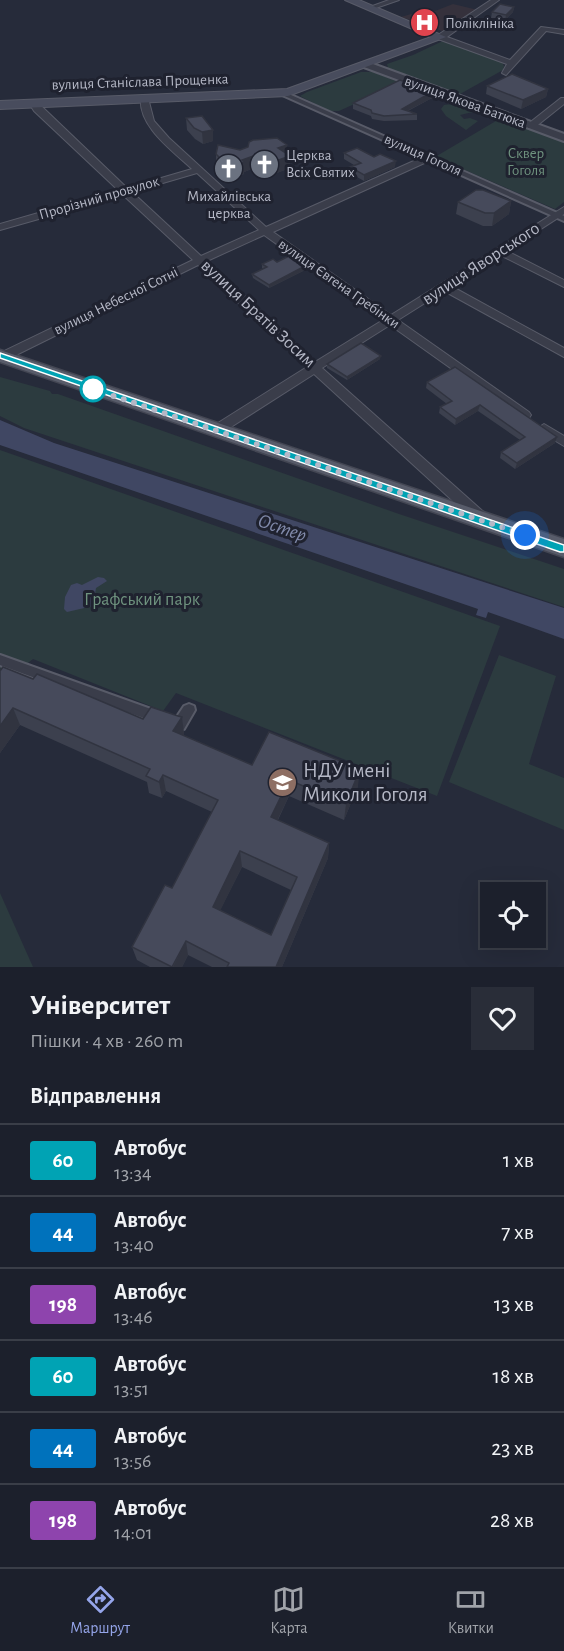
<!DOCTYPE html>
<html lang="uk">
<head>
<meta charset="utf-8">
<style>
  body { margin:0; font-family:"Alegreya Sans",sans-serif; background:#292d38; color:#f1f3f6; height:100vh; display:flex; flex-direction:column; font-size:22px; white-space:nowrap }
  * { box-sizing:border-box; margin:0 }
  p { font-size:20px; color:#a0a3a9 }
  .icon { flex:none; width:33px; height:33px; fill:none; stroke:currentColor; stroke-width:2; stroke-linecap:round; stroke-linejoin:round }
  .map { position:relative; height:967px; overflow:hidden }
  .side { display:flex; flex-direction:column; background:#1c202c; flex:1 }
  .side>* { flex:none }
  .badge { padding:0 12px; border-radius:4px; font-size:21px; line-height:39px }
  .controls { position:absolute; left:480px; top:882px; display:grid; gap:12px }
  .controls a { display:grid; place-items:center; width:66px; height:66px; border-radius:0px; background:#1c202c; box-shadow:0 6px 24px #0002,0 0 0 2px #3a3e48; font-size:30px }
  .you { position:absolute; width:30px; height:30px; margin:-15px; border:4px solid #fff; border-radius:50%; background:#1a73e8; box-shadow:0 0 0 9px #1a73e833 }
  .map>.badge { position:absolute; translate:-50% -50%; box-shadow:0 0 0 3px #fff }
  h2 { padding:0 30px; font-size:22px; line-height:54px }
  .round { display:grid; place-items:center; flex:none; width:63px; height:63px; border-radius:0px; background:#292d38 }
  .headline { display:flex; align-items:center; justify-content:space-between; height:102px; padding:0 30px }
  h1 { font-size:28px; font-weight:700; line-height:45px }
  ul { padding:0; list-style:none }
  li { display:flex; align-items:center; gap:18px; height:72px; padding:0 30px; border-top:2px solid #3a3e48 }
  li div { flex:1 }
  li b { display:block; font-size:22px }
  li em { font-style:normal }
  li .badge { min-width:66px; font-weight:700; text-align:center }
  .tab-bar { display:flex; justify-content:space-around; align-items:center; height:84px; border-top:2px solid #3a3e48; background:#1c202c; font-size:16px; color:#a0a3a9 }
  .tab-bar a { display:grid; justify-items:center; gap:3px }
  .tab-bar .current { color:#95a5ea }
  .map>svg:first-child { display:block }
  .medical { fill:#35313c }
  .green { fill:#2c3b3f }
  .water { fill:#404763 }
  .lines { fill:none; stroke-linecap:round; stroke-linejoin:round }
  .pedestrian-casing { stroke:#585b68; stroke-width:4 }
  .minor-casing { stroke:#585b68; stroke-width:2 }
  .tertiary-casing { stroke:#585b68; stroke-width:4 }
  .secondary-casing { stroke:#585b68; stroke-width:2 }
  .primary-casing { stroke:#434653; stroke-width:3 }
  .pedestrian { fill:#3a3d4a; fill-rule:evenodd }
  .minor { fill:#3a3d4a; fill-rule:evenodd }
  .tertiary { fill:#3a3d4a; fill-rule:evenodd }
  .secondary { fill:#484c5d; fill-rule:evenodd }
  .primary { fill:#585c6a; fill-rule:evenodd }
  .wall { fill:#3c404e; fill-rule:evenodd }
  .shaded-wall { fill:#313440 }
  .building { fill:#464a5b; stroke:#313440; stroke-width:1.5; fill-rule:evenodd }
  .line { fill:#00a3b4; stroke:#fff; stroke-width:1.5 }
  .walk { stroke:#b5b8c6; stroke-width:6; stroke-dasharray:0 10.8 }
  .stop-dot { fill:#fff; stroke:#00a3b4; stroke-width:3 }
  .labels { text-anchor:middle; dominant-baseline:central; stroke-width:6; stroke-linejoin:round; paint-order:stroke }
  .far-poi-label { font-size:15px; fill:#b5b8c6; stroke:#1f222f; text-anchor:start }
  .far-street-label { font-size:15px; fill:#b5b8c6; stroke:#1f222f }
  .far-park-label { font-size:15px; fill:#6f937f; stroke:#1f222f }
  .street-label { font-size:18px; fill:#b5b8c6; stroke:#1f222f }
  .park-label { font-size:18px; fill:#6f937f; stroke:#1f222f }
  .water-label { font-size:20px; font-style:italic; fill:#818aaa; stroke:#1f222f }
  .near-poi-label { font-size:21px; fill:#b5b8c6; stroke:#1f222f; text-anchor:start }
</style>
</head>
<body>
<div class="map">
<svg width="564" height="967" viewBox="0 0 564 967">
  <rect width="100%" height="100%" fill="#262b3a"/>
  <path class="medical" d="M453,4l25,6 -36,21 -41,-14 17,-5 17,-1z"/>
  <g class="green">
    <path d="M445,40l57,22 2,4 -1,4 -43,24 -72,-26 -1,-4 26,-9z"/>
    <path d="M361,72h12l23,9v4l-57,26h-10l-29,-15 7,-4z"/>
    <path d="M460,103l17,8 -17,4 4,4 6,-1 8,3 -12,9 -20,-14 -5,-7 3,-4z"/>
    <path d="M501,118l63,24v60l-9,7 -120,-52z"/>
    <path d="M0,377l50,14 2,3h6l341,120 165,55v38l-540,-179 -24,-12z"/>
    <path d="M0,450l500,176 -63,170 -261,-103 -13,18 -130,-52 -19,15 -14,16z"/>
    <path d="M499,655l57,21 -27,88 35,14v52l-115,-48z"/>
    <path d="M0,893l33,74h-33z"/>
  </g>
  <g class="water">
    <path d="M0,420l54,23 510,165v31l-76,-27 -2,6 -10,-3 2,-6 -478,-164z"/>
    <path d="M98,577l6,1 3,3 -11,7 -3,18 -26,6 -3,-3 1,-12 6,-12 6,-2 5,2z"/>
  </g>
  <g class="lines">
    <defs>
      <g id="pedestrian">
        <path d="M282,91l282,125v5l-284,-127v-2z"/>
        <path d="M0,655l176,63 8,-12 5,-2 5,2 1,4 -11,19 -5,2 -179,-66z"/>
      </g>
      <g id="minor">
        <path d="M389,0h10l-26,9 -6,-1z"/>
        <path d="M491,0h8l-52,37 63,23 31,-33 23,3v4l-18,-3 -40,44 -4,-2 5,-9 -69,-25v-4z"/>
        <path d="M141,96l7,2 6,23 15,17 97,89 159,-71h6v4l-158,72 118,83 173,-108v7l-57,37 57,29v7l-64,-32 -49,31 113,62v9l-120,-66 -46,29 131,92 2,3 -2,3h-8l-131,-93 -68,43 165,147 2,4 -2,4h-10l-163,-149 -94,60h-10l-1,-3 1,-3 97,-61 -109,-102 -192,95h-6v-7l193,-93 -70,-65 -123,35v-6l118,-34 -84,-79 -5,-8 1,-2h6l91,87 65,-19c-20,-19 -55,-43 -51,-73zM197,173l62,57 -58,26 -69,-64zM264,235l119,85 -68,42 -108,-101z"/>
        <path d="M561,98h3v6l-30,24h-6v-4z"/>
        <path d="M544,424l20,12v10l-25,-15 -1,-3z"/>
      </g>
      <path id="tertiary" d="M364,63h6l194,71v7l-200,-74z"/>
      <path id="secondary" d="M345,0h14l87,37 -158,59 -288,13v-8l287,-12 144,-52z"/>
      <path id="primary" d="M0,350l564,189v18l-564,-195z"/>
    </defs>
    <use href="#pedestrian" class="pedestrian-casing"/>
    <use href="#minor" class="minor-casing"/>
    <use href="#tertiary" class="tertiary-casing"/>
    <use href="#secondary" class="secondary-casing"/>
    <use href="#primary" class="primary-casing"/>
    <use href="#pedestrian" class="pedestrian"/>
    <use href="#minor" class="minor"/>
    <use href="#tertiary" class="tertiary"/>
    <use href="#secondary" class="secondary"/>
    <use href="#primary" class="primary"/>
  </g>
  <g class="wall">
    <path d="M514,7l-1,5 -8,8 -14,-2 1,-6z"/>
    <path d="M487,86l61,3 -2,8 -25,12 -35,-15z"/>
    <path d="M432,92v6l-24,13 9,3v6l-33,1 -12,-2 -1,-3 -18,-7v-6z"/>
    <path d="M186,118l27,23 -10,3 -8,-5 -8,-9z"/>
    <path d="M287,145v9l3,2v12l-16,6 -15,-8 -15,6v2l-11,4 -7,-7 -6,-1 -4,-4v-12l24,-4 8,-3z"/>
    <path d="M344,153l30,4 21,10 -31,14 -14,-8v-6l4,-2 -10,-6z"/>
    <path d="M511,201l-2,13 -17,12h-9l-27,-12 2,-12z"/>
    <path d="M277,262l30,7 -38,19 -16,-10 -1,-4 12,-5 -2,-1v-4z"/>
    <path d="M380,359l-33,21 -20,-12v-4z"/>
    <path d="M455,367l100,76 -40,26 -15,-11 1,-6 19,-12 -42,-29 -23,14 -16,-12 1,-6 7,-3 -21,-16 1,-6z"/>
    <path d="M0,671l33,8 110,40 39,-2 2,17 -1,2 69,29 106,21 -14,34 -55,-24 -11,24 51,23 -1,15 -46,109h-70l-24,-12 -6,12h-32l-13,-7 -5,-13 40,-59 40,-76 -46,-21 -4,7 -13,-5 -2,-11 -127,-57 -20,28zM242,867l49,23 -20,45 -51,-25z"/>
  </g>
  <g class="shaded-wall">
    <path d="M514,7l-1,5 -8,8 1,-5z"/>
    <path d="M548,89l-2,8 -25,12 2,-9z"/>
    <path d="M432,92v6l-31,16 1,-5z"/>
    <path d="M213,130v11l-10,3 -1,-12z"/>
    <path d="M287,145v11l-9,-8z"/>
    <path d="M259,154v12l-15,6v2l-11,4 -1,-13 10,-5z"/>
    <path d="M290,156v12l-16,6 -1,-12z"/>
    <path d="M396,161l-1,6 -31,14v-6z"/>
    <path d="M511,201l-2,13 -17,12 2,-13z"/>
    <path d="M307,265v4l-38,19v-3z"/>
    <path d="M381,356l-1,3 -33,21v-3z"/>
    <path d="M480,405l-2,6 -23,14 1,-6z"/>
    <path d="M557,437l-2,6 -40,26 2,-6z"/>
    <path d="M13,708l7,17 -20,28v-27z"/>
    <path d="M182,717l2,17 -8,14 -3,-17z"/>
    <path d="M360,769l-2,17 -14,34 2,-16z"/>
    <path d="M163,775l3,16 -4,7 -3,-16z"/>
    <path d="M289,780v16l-18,37v-16z"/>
    <path d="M329,843l-1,15 -46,109h-6z"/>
    <path d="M240,851l2,16 -27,54 -2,-14z"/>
    <path d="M186,941l2,14 -6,12h-9z"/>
  </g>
  <g class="building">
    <path d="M500,4l14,3 -8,8 -14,-3z"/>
    <path d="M512,74l36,15 -25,11 -36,-14z"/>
    <path d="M400,80l32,12 -30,17 15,5 -33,2 -12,-3 -1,-3 -18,-7z"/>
    <path d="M202,116l11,14 -11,2 -8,-4 -8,-10z"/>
    <path d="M277,138l10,7 -9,3 12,8 -17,6 -14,-8 -17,6 2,2 -12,3 -7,-6 -5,-1 -4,-4 2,-9 22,5 8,-3 1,-5 4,-2z"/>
    <path d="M357,148l17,9 6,-3 16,7 -32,14 -14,-8 11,-4 -17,-10z"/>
    <path d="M476,190h7l28,11 -17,12h-9l-27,-11z"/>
    <path d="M291,255l16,10 -38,20 -17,-11 15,-7 -5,-3 11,-5 4,3z"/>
    <path d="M361,343l20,13 -34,21 -20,-13z"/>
    <path d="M455,367l102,70 -40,26 -16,-11 24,-15 -45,-32 -24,14 -16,-12 12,-6 -25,-19z"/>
    <path d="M3,667l30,12 4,-5 106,45 8,-12 27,9 4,1 -9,14 79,34 17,-33 91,37 -14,35 -57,-24 -18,37 58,26 -53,124h-49l2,-4 -43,-22 -14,26 -40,-20 33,-62 7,3 46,-88 -55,-25 -4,7 -13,-6 4,-7 -137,-61 -13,18v-55zM240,851l57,26 -26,58 -58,-28z"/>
  </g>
  <path class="line" d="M0,353l564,192v7h-4l-560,-194z"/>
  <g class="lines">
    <path class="walk" d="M93,389l432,146"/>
  </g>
  <defs>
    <symbol id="hospital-disc" viewBox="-11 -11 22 22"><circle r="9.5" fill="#e0444e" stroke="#1f222f"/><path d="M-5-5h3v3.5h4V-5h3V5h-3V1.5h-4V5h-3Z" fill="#fff"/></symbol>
    <symbol id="church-disc" viewBox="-11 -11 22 22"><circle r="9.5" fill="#6b7280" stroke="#1f222f"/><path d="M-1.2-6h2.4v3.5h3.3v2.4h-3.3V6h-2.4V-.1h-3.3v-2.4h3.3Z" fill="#fff"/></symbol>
    <symbol id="university-disc" viewBox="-11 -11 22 22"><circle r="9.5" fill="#8d6e63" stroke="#1f222f"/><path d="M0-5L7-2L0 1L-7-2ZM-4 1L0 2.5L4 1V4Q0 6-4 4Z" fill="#fff"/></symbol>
  </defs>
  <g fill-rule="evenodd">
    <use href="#hospital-disc" x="408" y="6" width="33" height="33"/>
    <use href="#church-disc" x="248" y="148" width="33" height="33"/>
    <use href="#church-disc" x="212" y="152" width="33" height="33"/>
    <use href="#university-disc" x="266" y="766" width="33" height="33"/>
  </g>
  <circle class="stop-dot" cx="93" cy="389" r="12"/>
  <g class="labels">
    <g class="far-poi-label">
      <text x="445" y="23">Поліклініка</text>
      <text x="286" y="155">Церква<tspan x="286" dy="17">Всіх Святих</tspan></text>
      <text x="229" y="196" text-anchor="middle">Михайлівська<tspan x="229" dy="17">церква</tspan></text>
    </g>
    <g class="far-street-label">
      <text transform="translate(140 82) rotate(-2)">вулиця Станіслава Прощенка</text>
      <text transform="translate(465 102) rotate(20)">вулиця Якова Батюка</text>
      <text transform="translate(423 155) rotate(24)">вулиця Гоголя</text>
      <text transform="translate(99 198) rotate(-16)">Прорізний провулок</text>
      <text transform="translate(339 284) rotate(35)">вулиця Євгена Гребінки</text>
      <text transform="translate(116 301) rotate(-26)">вулиця Небесної Сотні</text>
    </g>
    <g class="far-park-label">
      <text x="526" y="153">Сквер<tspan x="526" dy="17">Гоголя</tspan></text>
    </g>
    <g class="street-label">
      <text transform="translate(481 264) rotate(-33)">вулиця Яворського</text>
      <text transform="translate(258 314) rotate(43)">вулиця Братів Зосим</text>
    </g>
    <g class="park-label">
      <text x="142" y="600">Графський парк</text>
    </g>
    <g class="water-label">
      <text transform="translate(282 528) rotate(19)">Остер</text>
    </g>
    <g class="near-poi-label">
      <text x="303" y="770">НДУ імені<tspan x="303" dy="24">Миколи Гоголя</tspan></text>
    </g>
  </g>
</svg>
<div class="controls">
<a><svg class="icon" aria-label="locate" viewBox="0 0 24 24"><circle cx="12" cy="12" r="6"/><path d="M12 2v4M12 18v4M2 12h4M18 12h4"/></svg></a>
</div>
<div class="you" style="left:525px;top:535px"></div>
</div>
<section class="side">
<div class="headline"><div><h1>Університет</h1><p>Пішки · 4 хв · 260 m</p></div><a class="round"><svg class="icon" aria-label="heart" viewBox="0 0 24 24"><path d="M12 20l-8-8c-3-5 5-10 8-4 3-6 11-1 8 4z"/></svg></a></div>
<h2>Відправлення</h2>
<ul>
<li><span class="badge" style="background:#00a3b4;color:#fff">60</span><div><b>Автобус</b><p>13:34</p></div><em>1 хв</em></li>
<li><span class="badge" style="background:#0072bc;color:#fff">44</span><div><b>Автобус</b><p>13:40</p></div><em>7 хв</em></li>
<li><span class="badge" style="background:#8e44ad;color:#fff">198</span><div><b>Автобус</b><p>13:46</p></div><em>13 хв</em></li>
<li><span class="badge" style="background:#00a3b4;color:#fff">60</span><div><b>Автобус</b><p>13:51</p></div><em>18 хв</em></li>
<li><span class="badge" style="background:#0072bc;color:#fff">44</span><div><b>Автобус</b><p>13:56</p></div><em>23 хв</em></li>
<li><span class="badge" style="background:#8e44ad;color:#fff">198</span><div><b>Автобус</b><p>14:01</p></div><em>28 хв</em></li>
</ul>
</section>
<nav class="tab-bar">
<a class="current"><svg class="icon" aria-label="directions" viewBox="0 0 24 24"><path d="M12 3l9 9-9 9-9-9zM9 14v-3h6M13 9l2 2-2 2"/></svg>Маршрут</a>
<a><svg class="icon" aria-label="map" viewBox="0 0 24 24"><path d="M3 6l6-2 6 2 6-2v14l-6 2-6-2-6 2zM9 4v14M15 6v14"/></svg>Карта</a>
<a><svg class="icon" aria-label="tickets" viewBox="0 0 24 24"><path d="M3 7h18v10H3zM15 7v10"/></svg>Квитки</a>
</nav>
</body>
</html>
